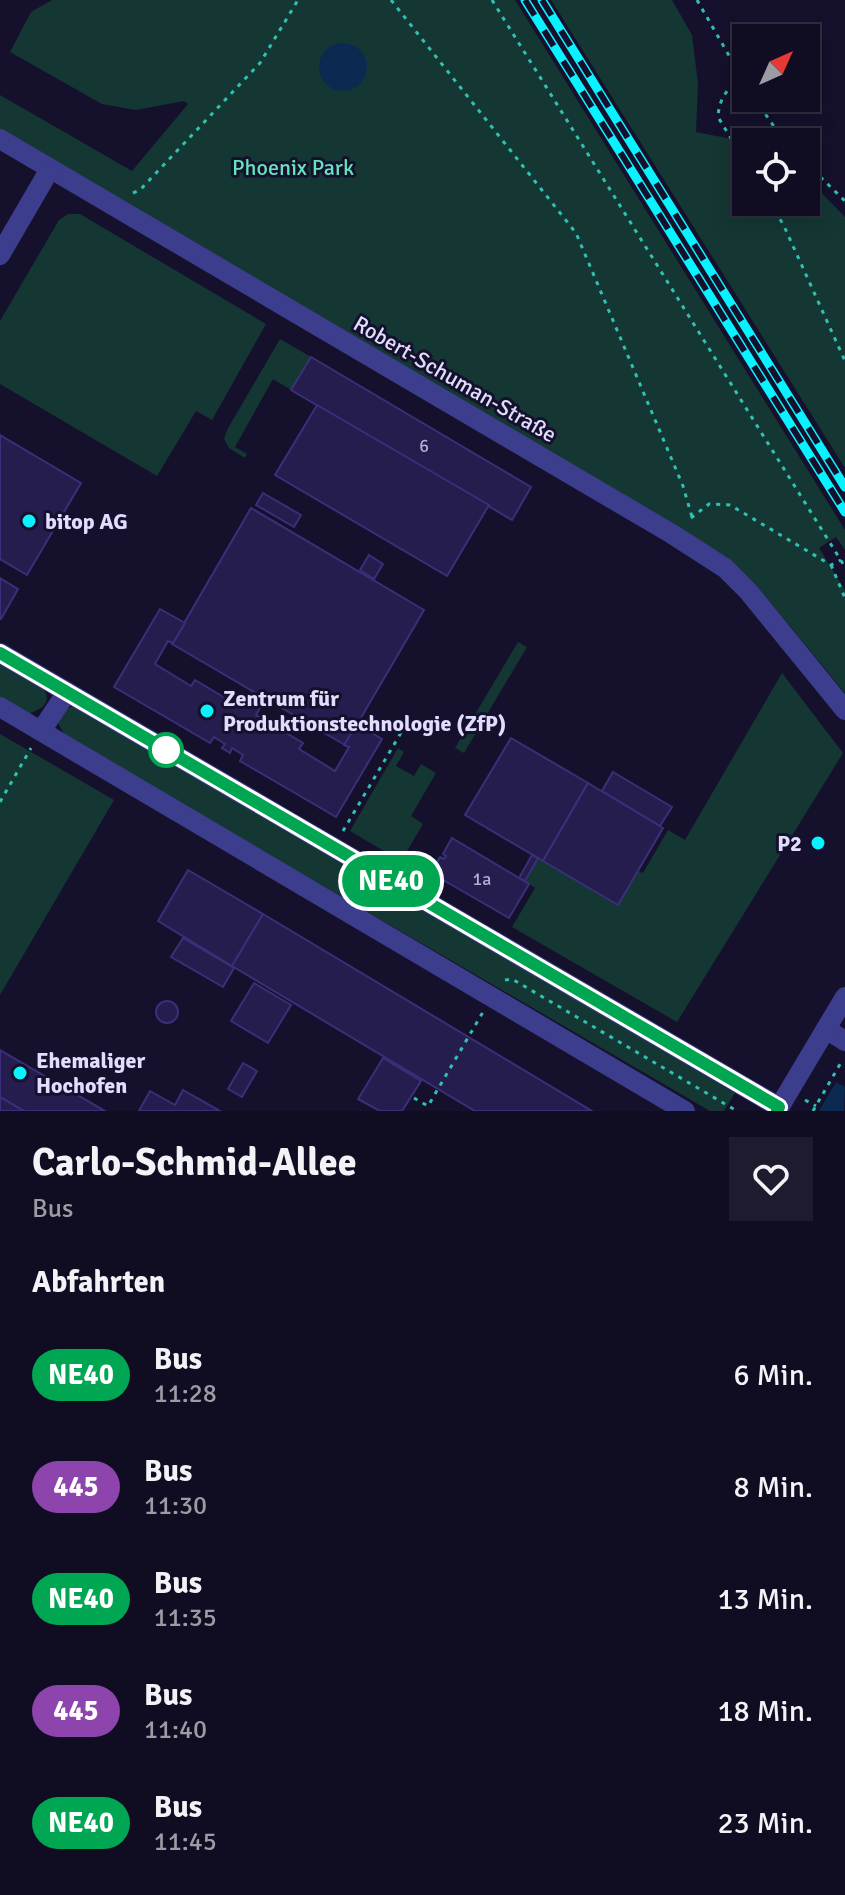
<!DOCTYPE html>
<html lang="de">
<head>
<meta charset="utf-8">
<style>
  body { margin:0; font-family:Signika,sans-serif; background:#1e1b2f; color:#f1f3f6; height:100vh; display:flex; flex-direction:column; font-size:30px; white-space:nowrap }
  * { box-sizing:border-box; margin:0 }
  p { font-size:26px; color:#9c9ca5 }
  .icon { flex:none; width:44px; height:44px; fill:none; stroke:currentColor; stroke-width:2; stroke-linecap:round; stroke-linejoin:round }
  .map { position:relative; height:1111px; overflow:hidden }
  .panel { display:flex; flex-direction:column; background:#100d22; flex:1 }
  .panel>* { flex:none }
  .badge { padding:0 16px; border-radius:26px; font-size:28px; line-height:52px }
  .needle { width:52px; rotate:45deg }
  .fabs { position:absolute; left:732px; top:24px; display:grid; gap:16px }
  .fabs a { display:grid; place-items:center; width:88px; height:88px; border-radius:0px; background:#100d22; box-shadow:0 4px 20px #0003,0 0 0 2px #302d40; font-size:40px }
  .map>.badge { position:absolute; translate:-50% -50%; box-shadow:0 0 0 4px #fff }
  h2 { padding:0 32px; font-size:30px; line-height:72px }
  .round { display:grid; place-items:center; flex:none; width:84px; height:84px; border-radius:0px; background:#1e1b2f }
  .headline { display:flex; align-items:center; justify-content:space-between; height:136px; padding:0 32px }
  h1 { font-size:38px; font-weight:800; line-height:60px }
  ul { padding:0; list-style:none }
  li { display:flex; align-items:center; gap:24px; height:112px; padding:0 32px }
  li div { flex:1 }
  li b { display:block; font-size:30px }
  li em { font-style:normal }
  li .badge { min-width:88px; font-weight:700; text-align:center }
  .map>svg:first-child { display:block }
  .green { fill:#143734 }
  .water { fill:#0c2951 }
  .building { fill:#251d4e; stroke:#3a2f7a; stroke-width:2 }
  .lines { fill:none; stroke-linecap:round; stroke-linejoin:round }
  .path { stroke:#2fc1b1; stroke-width:3; stroke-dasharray:4 6; stroke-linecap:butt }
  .minor { stroke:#3c3d8c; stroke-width:20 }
  .rail-casing { stroke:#09f2ff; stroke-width:9 }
  .rail { stroke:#15112d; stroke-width:6; stroke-dasharray:18; stroke-linecap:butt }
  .line-casing { stroke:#fff; stroke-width:18 }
  .line { stroke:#00a651; stroke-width:12 }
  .poi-dot { fill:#09f2ff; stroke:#15112d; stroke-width:3 }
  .stop-dot { fill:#fff; stroke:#00a651; stroke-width:4 }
  .labels { text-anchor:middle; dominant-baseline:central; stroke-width:6; stroke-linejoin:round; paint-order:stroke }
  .number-label { font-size:18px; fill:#b1add3 }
  .park-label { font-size:22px; fill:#65e3be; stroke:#15112d }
  .street-label { font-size:22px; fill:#e0ddff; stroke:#15112d }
  .poi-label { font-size:22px; font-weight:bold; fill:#e0ddff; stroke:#15112d; text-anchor:start }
</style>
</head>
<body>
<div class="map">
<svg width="845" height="1111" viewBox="0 0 845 1111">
  <rect width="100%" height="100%" fill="#15112d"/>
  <g class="green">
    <path d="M52,0h463l330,530v20l-9,-13 -17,11 26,42v103l-89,-108 -29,-28 -727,-427v-35l132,76 56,-67 -4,-3 -48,9 -34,-6 -92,-52 21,-40z"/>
    <path d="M551,0h121l20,35 6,49 -2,48 51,10 -1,60h60v-25l39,40v251z"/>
    <path d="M68,214h12l186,110 -54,96 -16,-9 -39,65 -157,-92v-63l59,-101z"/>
    <path d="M280,339l31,18 -20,33 -18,-11 -38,68 12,7 -2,4 -16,-10 -5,-9 3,-9z"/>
    <path d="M518,642l9,5 -63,106 -9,-5z"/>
    <path d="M0,660c18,10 77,38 28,54l-28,-16z"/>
    <path d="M782,673l61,80 -166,269 -165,-95 23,-39 -10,-7 13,-23 80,47 20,-34 5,2 25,-43 17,10z"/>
    <path d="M71,707h9l655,386 -11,18h-14l-645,-375 -7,-13 7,-13z"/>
    <path d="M0,734l114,66 -114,195z"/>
    <path d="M398,748l6,4 -8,14 18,10 7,-12 15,9 -25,43 12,8 -22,37 -51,-30z"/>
  </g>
  <g class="water">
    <circle cx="343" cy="67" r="24"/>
    <path d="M836,1082l9,5 -1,24h-25z"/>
  </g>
  <g class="building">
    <path d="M311,357l220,130 -19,33 -221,-130z"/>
    <path d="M317,405l172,100 -42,71 -172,-101z"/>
    <path d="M0,435l81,48 -54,92 -27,-16z"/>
    <path d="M263,493l38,22 -7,12 -38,-22z"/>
    <path d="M251,508l173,102 -79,135 -173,-101z"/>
    <path d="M369,555l14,9 -9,15 -14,-9z"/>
    <path d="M0,578l18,11 -17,30h-1z"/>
    <path d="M160,609l25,14 -12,20 -5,-2 -13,23 36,22 4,-6 47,28 10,-17 13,8 -9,16 47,28 -4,6 36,22 14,-24 -5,-2 13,-21 25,15 -46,78 -96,-56 3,-6 -11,-7 -2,5 -8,-5 3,-4 -11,-7 -4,6 -96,-56z"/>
    <path d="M511,738l77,45 -45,78 -78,-46z"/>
    <path d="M613,772l59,35 -12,19 -58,-35z"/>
    <path d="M588,783l75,45 -45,77 -75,-44z"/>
    <path d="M452,838l77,46 -20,34 -78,-45 9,-16 4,2 2,-3 -3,-2z"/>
    <path d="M532,855l6,3 -13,23 -6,-3z"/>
    <path d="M188,870l75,44 -31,52 -74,-45z"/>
    <path d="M263,914l329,197h-117l-243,-145z"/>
    <path d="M183,938l51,30 -11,19 -52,-30z"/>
    <path d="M254,983l37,22 -23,38 -37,-22z"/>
    <circle cx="167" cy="1012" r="11"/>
    <path d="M0,1050l105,61h-81l-24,-14z"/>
    <path d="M383,1058l38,23 -19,30h-22l-22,-12z"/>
    <path d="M243,1063l14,8 -15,26 -14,-8z"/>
    <path d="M183,1090l37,21h-81l11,-20 25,14z"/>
    <path d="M0,1097l24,14h-24z"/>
  </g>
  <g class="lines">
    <g class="path">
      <path d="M391,0l185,233 107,253 9,31"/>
      <path d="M492,0l353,567"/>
      <path d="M697,0l49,85"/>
      <path d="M742,78c-15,10 -23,21 -24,39l28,46"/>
      <path d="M754,98l31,44"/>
      <path d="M806,163l39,38"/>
      <path d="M133,193l7,-3 120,-127 38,-63"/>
      <path d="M770,202l14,24 61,135"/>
      <path d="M691,518l18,-14 21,1 101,60 10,-5"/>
      <path d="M831,565l14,33"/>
      <path d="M0,802l31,-54"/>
      <path d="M343,831l59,-100"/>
      <path d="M505,980l7,-1 225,132"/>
      <path d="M414,1098l14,8 55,-94"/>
      <path d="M805,1100l11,6"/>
      <path d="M813,1111l30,-52"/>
    </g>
    <g class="minor">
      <path d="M0,139l672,395 53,34 23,23 97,119"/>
      <path d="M0,255l50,-86"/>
      <path d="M0,653l779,454"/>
      <path d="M0,707l685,404"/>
      <path d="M41,731l26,-39"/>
      <path d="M826,1029l19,12"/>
      <path d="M777,1111l68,-114"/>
    </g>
    <defs>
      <g id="rail">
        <path d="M525,0l320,512"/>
        <path d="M542,0l303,487"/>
      </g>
    </defs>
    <use href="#rail" class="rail-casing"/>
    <use href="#rail" class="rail"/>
  </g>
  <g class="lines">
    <defs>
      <path id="line" d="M0,653l779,454 -2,4"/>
    </defs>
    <use href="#line" class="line-casing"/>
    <use href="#line" class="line"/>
  </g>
  <g class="poi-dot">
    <circle cx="29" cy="521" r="8"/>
    <circle cx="207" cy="711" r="8"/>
    <circle cx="818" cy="843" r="8"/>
    <circle cx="20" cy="1073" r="8"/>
  </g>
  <circle class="stop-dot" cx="166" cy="750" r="16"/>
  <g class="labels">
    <g class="number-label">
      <text x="424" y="446">6</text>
      <text x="482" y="879">1a</text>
    </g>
    <g class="park-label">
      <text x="293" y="167">Phoenix Park</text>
    </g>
    <g class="street-label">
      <text transform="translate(455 379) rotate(30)">Robert-Schuman-Straße</text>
    </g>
    <g class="poi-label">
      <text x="45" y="521">bitop AG</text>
      <text x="223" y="698">Zentrum für<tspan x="223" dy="25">Produktionstechnologie (ZfP)</tspan></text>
      <text x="802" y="843" text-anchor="end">P2</text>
      <text x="36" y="1060">Ehemaliger<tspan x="36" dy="25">Hochofen</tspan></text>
    </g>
  </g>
</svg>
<div class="fabs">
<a><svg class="needle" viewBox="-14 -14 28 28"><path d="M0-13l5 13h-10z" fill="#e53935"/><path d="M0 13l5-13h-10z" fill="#9c9ca5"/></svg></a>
<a><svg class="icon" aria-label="locate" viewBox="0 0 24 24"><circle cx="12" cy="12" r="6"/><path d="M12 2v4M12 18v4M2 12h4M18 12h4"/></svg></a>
</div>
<b class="badge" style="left:391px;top:881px;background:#00a651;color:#fff">NE40</b>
</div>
<section class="panel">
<div class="headline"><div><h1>Carlo-Schmid-Allee</h1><p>Bus</p></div><a class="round"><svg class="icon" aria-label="heart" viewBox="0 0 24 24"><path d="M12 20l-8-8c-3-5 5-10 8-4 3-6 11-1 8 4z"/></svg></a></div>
<h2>Abfahrten</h2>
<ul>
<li><span class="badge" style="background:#00a651;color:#fff">NE40</span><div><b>Bus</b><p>11:28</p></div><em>6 Min.</em></li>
<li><span class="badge" style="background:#8e44ad;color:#fff">445</span><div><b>Bus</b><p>11:30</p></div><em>8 Min.</em></li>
<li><span class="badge" style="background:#00a651;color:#fff">NE40</span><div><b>Bus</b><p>11:35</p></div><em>13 Min.</em></li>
<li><span class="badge" style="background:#8e44ad;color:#fff">445</span><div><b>Bus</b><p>11:40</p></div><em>18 Min.</em></li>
<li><span class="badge" style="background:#00a651;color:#fff">NE40</span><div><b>Bus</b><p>11:45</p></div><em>23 Min.</em></li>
</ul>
</section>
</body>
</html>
